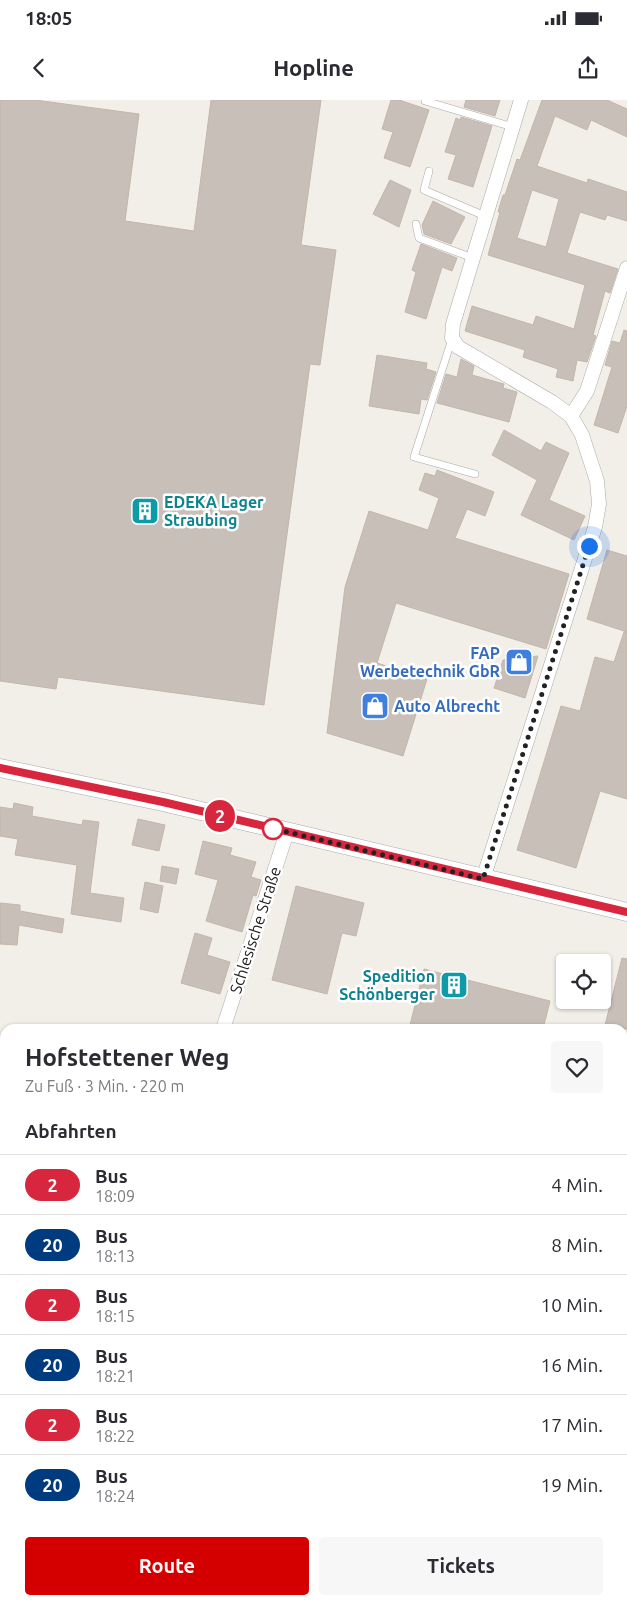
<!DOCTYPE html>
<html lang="de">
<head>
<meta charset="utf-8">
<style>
  body { margin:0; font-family:Ubuntu,sans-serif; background:#f7f7f7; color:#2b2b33; height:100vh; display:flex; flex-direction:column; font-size:19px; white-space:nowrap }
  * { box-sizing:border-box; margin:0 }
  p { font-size:16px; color:#7c7c81 }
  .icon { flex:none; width:28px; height:28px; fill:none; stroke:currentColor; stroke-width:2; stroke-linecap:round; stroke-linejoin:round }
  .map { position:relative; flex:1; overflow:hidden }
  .drawer { position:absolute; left:0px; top:924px; width:628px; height:581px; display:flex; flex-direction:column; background:#fff; border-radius:15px 15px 0 0; box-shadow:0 1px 4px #0004 }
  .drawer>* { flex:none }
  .badge { padding:0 10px; border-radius:16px; font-size:18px; line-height:32px }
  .fabs { position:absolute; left:556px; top:854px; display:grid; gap:10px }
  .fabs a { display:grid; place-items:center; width:55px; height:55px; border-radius:5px; background:#fff; box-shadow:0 1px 4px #0004; font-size:25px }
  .you { position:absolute; width:25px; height:25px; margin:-12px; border:4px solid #fff; border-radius:50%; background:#1a73e8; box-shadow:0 0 0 8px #1a73e833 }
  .map>.badge { position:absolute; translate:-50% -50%; box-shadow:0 0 0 2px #fff }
  h2 { padding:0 25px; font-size:19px; line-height:45px }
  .round { display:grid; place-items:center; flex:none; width:52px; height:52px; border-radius:5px; background:#f7f7f7 }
  .headline { display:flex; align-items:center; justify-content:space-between; height:85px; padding:0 25px }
  h1 { font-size:24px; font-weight:700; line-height:38px }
  .action { display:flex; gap:10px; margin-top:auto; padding:10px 25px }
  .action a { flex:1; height:58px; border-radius:5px; background:#d40000; color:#fff; font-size:20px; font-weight:700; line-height:58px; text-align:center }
  .action a+a { background:#f7f7f7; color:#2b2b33 }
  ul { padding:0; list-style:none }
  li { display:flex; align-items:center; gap:15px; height:60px; padding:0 25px; border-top:1px solid #e1e1e2 }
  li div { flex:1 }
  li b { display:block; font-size:19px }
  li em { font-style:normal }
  li .badge { min-width:55px; font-weight:700; text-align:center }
  .status { display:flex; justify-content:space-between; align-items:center; height:35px; padding:0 25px; background:#fff; direction:ltr }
  .status svg { height:14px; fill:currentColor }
  header { display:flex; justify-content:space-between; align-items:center; height:65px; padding:0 25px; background:#fff; font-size:22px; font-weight:700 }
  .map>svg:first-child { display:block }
  .building { fill:#c7bfb8; stroke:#c4b6ab; fill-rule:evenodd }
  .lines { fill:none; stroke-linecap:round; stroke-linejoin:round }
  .service-casing { stroke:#a9a9a9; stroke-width:8 }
  .minor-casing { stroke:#a9a9a9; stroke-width:15 }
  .tertiary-casing { stroke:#a9a9a9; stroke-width:19 }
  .service { stroke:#fff; stroke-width:7 }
  .minor { stroke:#fff; stroke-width:14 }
  .tertiary { stroke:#fff; stroke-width:18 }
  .line-casing { stroke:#fff; stroke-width:11 }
  .line { stroke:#d7263d; stroke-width:8 }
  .walk { stroke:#222; stroke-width:5; stroke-dasharray:0 9 }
  .stop-dot { fill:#fff; stroke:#d7263d; stroke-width:2.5 }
  .labels { text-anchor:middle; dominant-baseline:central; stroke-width:5; stroke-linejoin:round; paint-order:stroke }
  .culture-label { font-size:16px; font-weight:bold; fill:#0d838f; stroke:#fff; text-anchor:start }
  .shop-label { font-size:16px; font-weight:bold; fill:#366cbe; stroke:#fff; text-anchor:end }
  .street-label { font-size:16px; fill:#222; stroke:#fff }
</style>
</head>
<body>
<div class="status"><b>18:05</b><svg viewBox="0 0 49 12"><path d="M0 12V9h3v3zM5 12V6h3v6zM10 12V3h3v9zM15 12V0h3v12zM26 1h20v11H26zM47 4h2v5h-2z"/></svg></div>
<header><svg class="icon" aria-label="back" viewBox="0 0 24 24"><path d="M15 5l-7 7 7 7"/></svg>Hopline<svg class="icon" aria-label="share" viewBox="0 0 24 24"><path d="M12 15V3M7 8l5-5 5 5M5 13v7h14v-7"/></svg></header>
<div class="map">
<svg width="627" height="1504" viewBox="0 0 627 1504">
  <rect width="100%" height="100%" fill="#f2efe9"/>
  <g class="building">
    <path d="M0,0h35l104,14 -14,107 69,10 17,-131h110l-20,145 35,5 -16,115 -10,-1 -46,341 -206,-28 -2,12 -56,-8z"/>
    <path d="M391,0h8l30,10 -19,57 -26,-9 9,-26 -11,-3z"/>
    <path d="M466,0h34l-5,16 -31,-9z"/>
    <path d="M542,0h65l20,9v28l-36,-17 -4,10 -32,-14 -18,50 50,17 1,-4 39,13v29l-20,-6 -2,5 -25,-8 -13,41 51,16 -8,24 -5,-2 -12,44 3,1 -9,26 -10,-2 -4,21 -17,-4 2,-8 -35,-12 2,-7 -60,-19 7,-25 61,19 3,-9 38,13 11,-44 -97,-30 12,-43h-2l5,-17h2l12,-36 3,1zM532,90l27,9 -13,48 -29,-9z"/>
    <path d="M461,17l31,9 -19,61 -25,-8 8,-24 -11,-3 11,-34 4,2z"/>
    <path d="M390,80l21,10 -12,37 -26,-13z"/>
    <path d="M433,101l32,16 -14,27 -27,-10 -2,-9z"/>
    <path d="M421,144l36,14 -5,13 -10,-4 -16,52 -21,-7 11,-40 -4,-2z"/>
    <path d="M624,230l3,1v75l-9,27 -24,-8 18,-58 -7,-2 7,-24 8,2z"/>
    <path d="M377,255l50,8 -1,6 10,3 -9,28 -6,-1 -2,15 -50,-8z"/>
    <path d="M461,259l13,7 -2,9 32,9 -1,4 14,4 -8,30 -72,-19 9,-29 11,3z"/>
    <path d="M504,330l37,21 5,-9 23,11 -20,47 36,16 -11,24 -53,-25 16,-35 -45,-25z"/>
    <path d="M437,370l57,22 -9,24 -18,-7 -12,29 114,36 -23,75 -150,-46 -19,60 50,16 -24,77 -76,-23 18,-146 24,-76 59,19 11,-32 -20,-8 6,-17 10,3z"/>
    <path d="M607,450l20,6v76l-40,-13z"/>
    <path d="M624,532h3v167l-27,-8 -24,77 -59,-18 44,-144 19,5 15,-54 19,5z"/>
    <path d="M538,556l-13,42 -31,-10 9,-28z"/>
    <path d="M14,703l19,4 -1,9 50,9 1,-5 16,2 -9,71 34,5 -3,24 -50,-8 6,-49 -62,-10 3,-16 -18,-3v-29l13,2z"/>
    <path d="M138,719l27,6 -6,26 -27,-6z"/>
    <path d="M203,741l29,7 -2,7 26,7 -5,15 10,3 -5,16 -3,-1 -11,37 -36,-11 12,-41 -23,-6z"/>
    <path d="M162,766l17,3 -3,15 -16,-3z"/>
    <path d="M145,782l18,4 -5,27 -18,-4z"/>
    <path d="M296,786l68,17 -8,33 -14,-3 -15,61 -55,-14z"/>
    <path d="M0,803l20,2v6l44,8 -2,14 -43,-8 -2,20 -17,-1z"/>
    <path d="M195,833l17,5 -5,17 23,7 -10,32 -39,-11z"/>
    <path d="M622,858l5,1v70h-23z"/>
    <path d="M424,869l126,32 -7,28h-134z"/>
  </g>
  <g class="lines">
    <defs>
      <g id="service">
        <path d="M425,1l88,26"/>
        <path d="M429,71l-5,19 61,26"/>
        <path d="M416,124l3,14 54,20"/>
        <path d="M452,239l-38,118 61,17"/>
        <path d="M622,1393l5,1"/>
        <path d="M485,1504l1,-4"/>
      </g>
      <g id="minor">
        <path d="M571,316l16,-25 40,-123"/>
        <path d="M483,779l112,-352 4,-23 -2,-23 -15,-46 -11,-19 -19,-14 -94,-55 -6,-9 1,-14 68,-224"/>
        <path d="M223,929l64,-197"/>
        <path d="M0,1093l5,2"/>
        <path d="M622,1251l5,1"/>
      </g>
      <path id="tertiary" d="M0,668l163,34 464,110"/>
    </defs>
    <use href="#service" class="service-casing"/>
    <use href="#minor" class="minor-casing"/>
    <use href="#tertiary" class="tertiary-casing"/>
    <use href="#service" class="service"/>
    <use href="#minor" class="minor"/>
    <use href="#tertiary" class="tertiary"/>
  </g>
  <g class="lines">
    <defs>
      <path id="line" d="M0,668l163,34 464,110"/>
    </defs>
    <use href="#line" class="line-casing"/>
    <use href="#line" class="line"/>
    <path class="walk" d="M273,729l-2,-1 212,51 106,-333"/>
  </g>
  <defs>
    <symbol id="building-square" viewBox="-11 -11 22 22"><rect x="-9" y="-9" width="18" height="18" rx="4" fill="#0f9aa8" stroke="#fff"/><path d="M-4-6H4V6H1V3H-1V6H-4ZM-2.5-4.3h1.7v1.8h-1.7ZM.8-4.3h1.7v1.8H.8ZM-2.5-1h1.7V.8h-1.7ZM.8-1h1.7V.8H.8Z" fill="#fff"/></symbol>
    <symbol id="shop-square" viewBox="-11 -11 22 22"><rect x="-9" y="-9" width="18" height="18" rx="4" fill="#3f7fe0" stroke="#fff"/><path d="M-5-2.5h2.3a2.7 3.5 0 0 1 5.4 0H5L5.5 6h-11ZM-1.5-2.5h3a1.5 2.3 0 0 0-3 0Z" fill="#fff"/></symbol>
  </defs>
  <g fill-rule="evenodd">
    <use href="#building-square" x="129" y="395" width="32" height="32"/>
    <use href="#shop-square" x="503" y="546" width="32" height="32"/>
    <use href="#shop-square" x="359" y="590" width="32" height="32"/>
    <use href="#building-square" x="438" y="869" width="32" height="32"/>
  </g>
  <circle class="stop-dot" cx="273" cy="729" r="10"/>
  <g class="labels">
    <g class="culture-label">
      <text x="164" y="402">EDEKA Lager<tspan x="164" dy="18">Straubing</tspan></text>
      <text x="435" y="876" text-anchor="end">Spedition<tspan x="435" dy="18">Schönberger</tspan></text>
    </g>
    <g class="shop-label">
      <text x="500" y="553">FAP<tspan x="500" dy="18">Werbetechnik GbR</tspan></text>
      <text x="394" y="606" text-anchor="start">Auto Albrecht</text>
    </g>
    <g class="street-label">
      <text transform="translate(255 830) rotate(-72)">Schlesische Straße</text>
    </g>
  </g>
</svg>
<div class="fabs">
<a><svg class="icon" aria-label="locate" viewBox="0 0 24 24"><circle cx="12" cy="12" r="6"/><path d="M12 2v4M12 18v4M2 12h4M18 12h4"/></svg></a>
</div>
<div class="you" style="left:589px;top:446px"></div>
<b class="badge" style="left:220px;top:716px;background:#d7263d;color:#fff">2</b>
<section class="drawer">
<div class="headline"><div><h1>Hofstettener Weg</h1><p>Zu Fuß · 3 Min. · 220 m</p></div><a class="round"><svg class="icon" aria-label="heart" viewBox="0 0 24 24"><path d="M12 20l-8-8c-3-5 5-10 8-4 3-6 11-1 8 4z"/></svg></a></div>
<h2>Abfahrten</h2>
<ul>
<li><span class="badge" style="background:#d7263d;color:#fff">2</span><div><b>Bus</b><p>18:09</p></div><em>4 Min.</em></li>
<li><span class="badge" style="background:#003b80;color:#fff">20</span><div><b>Bus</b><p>18:13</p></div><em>8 Min.</em></li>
<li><span class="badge" style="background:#d7263d;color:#fff">2</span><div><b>Bus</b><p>18:15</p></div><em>10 Min.</em></li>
<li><span class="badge" style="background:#003b80;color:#fff">20</span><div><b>Bus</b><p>18:21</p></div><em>16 Min.</em></li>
<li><span class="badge" style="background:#d7263d;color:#fff">2</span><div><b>Bus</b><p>18:22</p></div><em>17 Min.</em></li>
<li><span class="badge" style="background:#003b80;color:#fff">20</span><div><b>Bus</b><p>18:24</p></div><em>19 Min.</em></li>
</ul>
<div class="action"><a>Route</a><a>Tickets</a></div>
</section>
</div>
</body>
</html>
